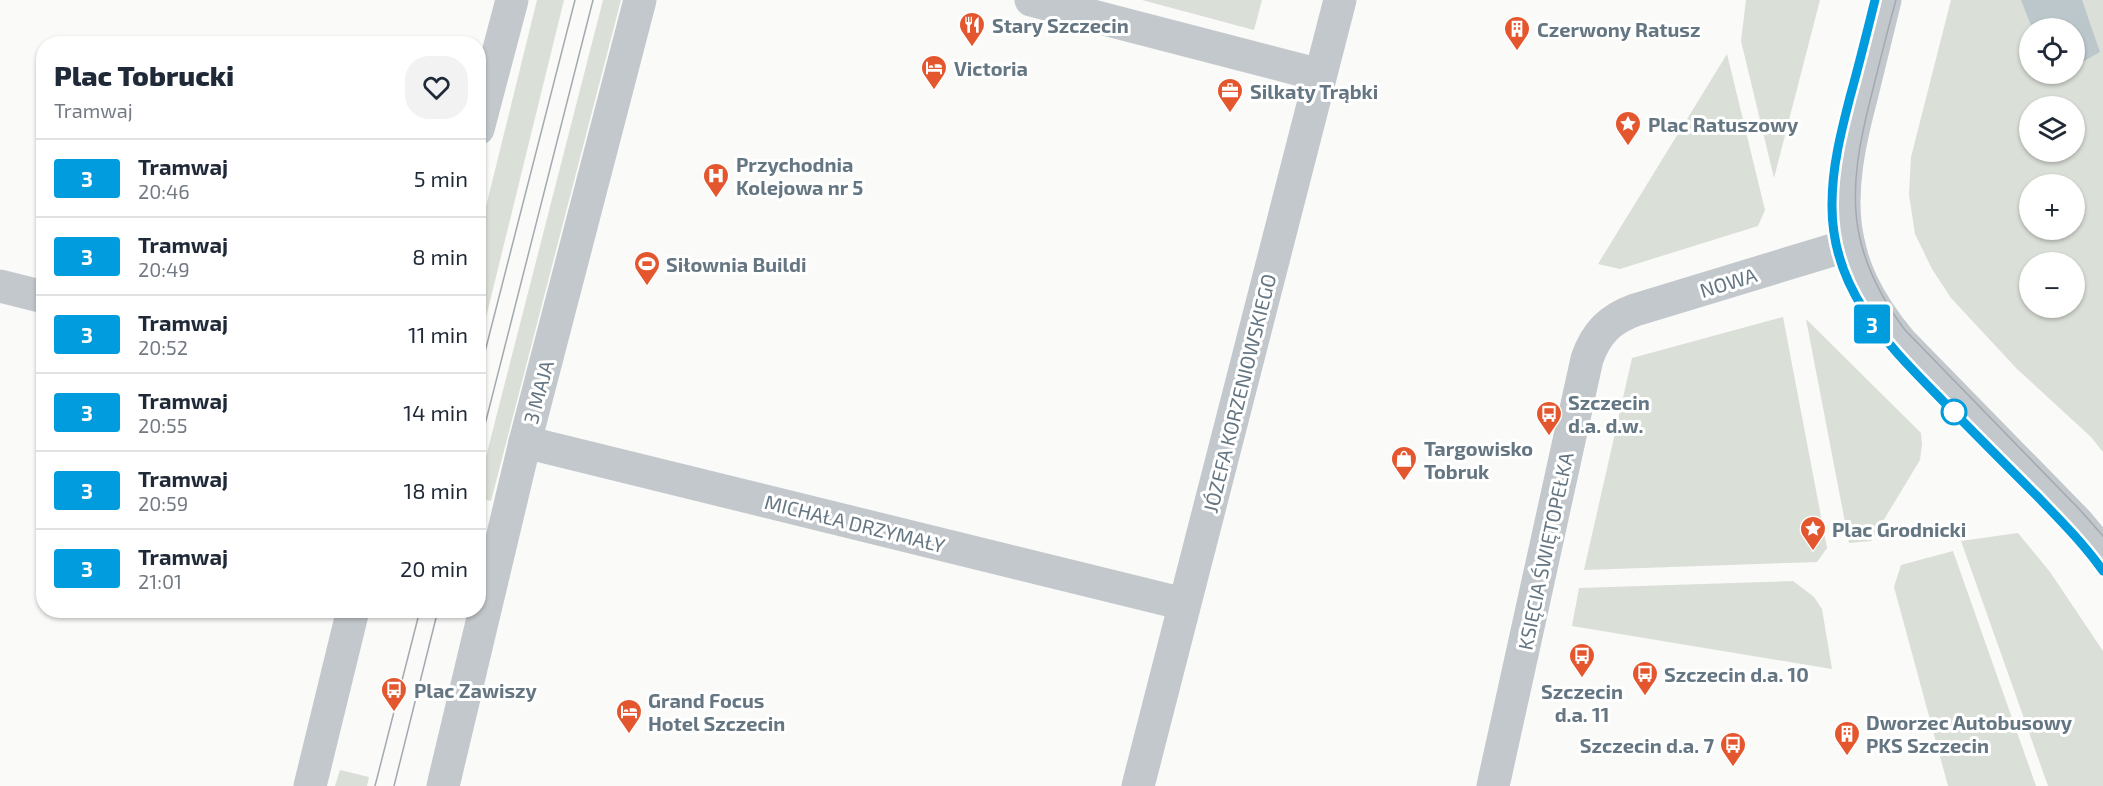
<!DOCTYPE html>
<html lang="pl">
<head>
<meta charset="utf-8">
<style>
  body { margin:0; font-family:"Exo 2",sans-serif; background:#f2f2f3; color:#1f2937; height:100vh; display:flex; flex-direction:column; font-size:22px; white-space:nowrap }
  * { box-sizing:border-box; margin:0 }
  p { font-size:20px; color:#747a83 }
  .icon { flex:none; width:33px; height:33px; fill:none; stroke:currentColor; stroke-width:2; stroke-linecap:round; stroke-linejoin:round }
  .map { position:relative; flex:1; overflow:hidden }
  .details { position:absolute; left:36px; top:36px; width:450px; height:582px; display:flex; flex-direction:column; background:#fff; border-radius:24px; box-shadow:0 2px 4px #0004 }
  .details>* { flex:none }
  .badge { padding:0 12px; border-radius:4px; font-size:21px; line-height:39px }
  .controls { position:absolute; left:2019px; top:18px; display:grid; gap:12px }
  .controls a { display:grid; place-items:center; width:66px; height:66px; border-radius:50%; background:#fff; box-shadow:0 2px 4px #0004; font-size:30px }
  .map>.badge { position:absolute; translate:-50% -50%; box-shadow:0 0 0 3px #fff }
  .round { display:grid; place-items:center; flex:none; width:63px; height:63px; border-radius:24px; background:#f2f2f3 }
  .headline { display:flex; align-items:center; justify-content:space-between; height:102px; padding:0 18px }
  h1 { font-size:28px; font-weight:800; line-height:45px }
  ul { padding:0; list-style:none }
  li { display:flex; align-items:center; gap:18px; height:78px; padding:0 18px; border-top:2px solid #e0e1e3 }
  li div { flex:1 }
  li b { display:block; font-size:22px }
  li em { font-style:normal }
  li .badge { min-width:66px; font-weight:700; text-align:center }
  .map>svg:first-child { display:block }
  .green { fill:#dadfd7; fill-rule:evenodd }
  .water { fill:#bbc7cb }
  .lines { fill:none; stroke-linecap:round; stroke-linejoin:round }
  .minor { stroke:#c3c8cc; stroke-width:33 }
  .tram { stroke:#a2aab0; stroke-width:1.5 }
  .line-casing { stroke:#fff; stroke-width:14 }
  .line { stroke:#009cdd; stroke-width:9 }
  .stop-dot { fill:#fff; stroke:#009cdd; stroke-width:3 }
  .labels { text-anchor:middle; dominant-baseline:central; stroke-width:6; stroke-linejoin:round; paint-order:stroke }
  .poi-label { font-size:20px; font-weight:bold; fill:#657683; stroke:#fff; text-anchor:start }
  .street-label { font-size:20px; fill:#657683; stroke:#fff }
</style>
</head>
<body>
<div class="map">
<svg width="2103" height="786" viewBox="0 0 2103 786">
  <rect width="100%" height="100%" fill="#fafaf8"/>
  <g class="green">
    <path d="M537,0h27l-85,346v-111z"/>
    <path d="M603,0h18l-130,501 -12,-3v-14z"/>
    <path d="M1142,0h120l-8,30z"/>
    <path d="M1746,0h74l-46,178 -33,-137z"/>
    <path d="M1951,0h152v452l-12,-15 -74,-68 -66,-71 -19,-29 -17,-35 -6,-39 2,-38zM2030,28h44v46h-44zM2030,106h44v46h-44zM2030,184h44v46h-44zM2030,262h44v46h-44z"/>
    <path d="M1727,54l38,156 -7,16 -138,43 -22,-5z"/>
    <path d="M1783,317l44,231 -10,14 -233,8 48,-212z"/>
    <path d="M1806,319l115,114 1,11 -2,16 -49,81 -22,2z"/>
    <path d="M2018,533l32,39 53,79v135h-55l-87,-245z"/>
    <path d="M1953,551l83,235h-88l-54,-199 7,-22z"/>
    <path d="M1793,581l21,16 8,12 10,60 -260,-43 7,-38z"/>
    <path d="M340,770l29,7 -2,9h-32z"/>
  </g>
  <path class="water" d="M2021,0h61l18,52 -25,14 -1,-38h-42z"/>
  <g class="lines">
    <g class="minor">
      <path d="M1031,0l289,75"/>
      <path d="M1885,0c-8,33 -16,65 -24,98 -26,98 -29,162 40,244l177,181 25,30"/>
      <path d="M478,129l34,-129"/>
      <path d="M0,286l44,11"/>
      <path d="M525,442l659,162"/>
      <path d="M310,786l43,-176"/>
      <path d="M443,786l82,-344 115,-442"/>
      <path d="M1138,786l202,-786"/>
      <path d="M1493,786l94,-427c9,-26 23,-40 48,-49l214,-65"/>
    </g>
    <g class="tram">
      <path d="M1875,0c-8,32 -16,65 -25,97 -9,35 -18,70 -18,107 -1,85 54,139 109,195 31,32 62,63 93,94 24,25 49,49 69,78"/>
      <path d="M1896,0c-9,32 -17,65 -25,97 -24,93 -26,153 34,233l176,181 22,25"/>
      <path d="M478,379l97,-379"/>
      <path d="M478,452l115,-452"/>
      <path d="M375,786l45,-176"/>
      <path d="M394,786l44,-176"/>
    </g>
  </g>
  <g class="lines">
    <defs>
      <path id="line" d="M1875,0c-8,32 -16,65 -25,97 -9,35 -18,70 -18,107 -1,85 54,139 109,195 32,33 64,65 96,97 23,24 47,48 66,75"/>
    </defs>
    <use href="#line" class="line-casing"/>
    <use href="#line" class="line"/>
  </g>
  <defs>
    <symbol id="restaurant-pin" viewBox="-11 -11 22 30"><path d="M0 17L-7.5 6A9.5 9.5 0 1 1 7.5 6Z" fill="#e4572e" stroke="#fff"/><path d="M-5-6h1v4h1v-4h1v4h1v-4h1v5L-1.5 .5V6h-2V.5L-5-1ZM5-6V6H3V1.5H1.5Q1.5-4 5-6Z" fill="#fff"/></symbol>
    <symbol id="building-pin" viewBox="-11 -11 22 30"><path d="M0 17L-7.5 6A9.5 9.5 0 1 1 7.5 6Z" fill="#e4572e" stroke="#fff"/><path d="M-4-6H4V6H1V3H-1V6H-4ZM-2.5-4.3h1.7v1.8h-1.7ZM.8-4.3h1.7v1.8H.8ZM-2.5-1h1.7V.8h-1.7ZM.8-1h1.7V.8H.8Z" fill="#fff"/></symbol>
    <symbol id="hotel-pin" viewBox="-11 -11 22 30"><path d="M0 17L-7.5 6A9.5 9.5 0 1 1 7.5 6Z" fill="#e4572e" stroke="#fff"/><path d="M-6-4.5h1.5V1H6V5H4.5V3h-9V5H-6ZM-4 0a1.8 1.8 0 1 1 3.6 0ZM.5 0V-2.5h3Q6-2.5 6 0Z" fill="#fff"/></symbol>
    <symbol id="office-pin" viewBox="-11 -11 22 30"><path d="M0 17L-7.5 6A9.5 9.5 0 1 1 7.5 6Z" fill="#e4572e" stroke="#fff"/><path d="M-6-3h4V-5.5h4V-3h4V5H-6ZM-1-4.5V-3h2v-1.5ZM-6 0V1H6V0Z" fill="#fff"/></symbol>
    <symbol id="sight-pin" viewBox="-11 -11 22 30"><path d="M0 17L-7.5 6A9.5 9.5 0 1 1 7.5 6Z" fill="#e4572e" stroke="#fff"/><path d="M0-6L1.8-2.2L6-1.7L2.9 1.2L3.7 5.4L0 3.3L-3.7 5.4L-2.9 1.2L-6-1.7L-1.8-2.2Z" fill="#fff"/></symbol>
    <symbol id="hospital-pin" viewBox="-11 -11 22 30"><path d="M0 17L-7.5 6A9.5 9.5 0 1 1 7.5 6Z" fill="#e4572e" stroke="#fff"/><path d="M-5-5h3v3.5h4V-5h3V5h-3V1.5h-4V5h-3Z" fill="#fff"/></symbol>
    <symbol id="stadium-pin" viewBox="-11 -11 22 30"><path d="M0 17L-7.5 6A9.5 9.5 0 1 1 7.5 6Z" fill="#e4572e" stroke="#fff"/><path d="M0-5a6.5 5 0 1 0 0 10a6.5 5 0 1 0 0-10ZM-3.5-1.8h7v3.6h-7Z" fill="#fff"/></symbol>
    <symbol id="bus-pin" viewBox="-11 -11 22 30"><path d="M0 17L-7.5 6A9.5 9.5 0 1 1 7.5 6Z" fill="#e4572e" stroke="#fff"/><path d="M-5-6H5V4H4V6H2V4H-2V6H-4V4H-5ZM-3.5-4V0h7V-4ZM-3.5 1.2v1.5H-2V1.2ZM2 1.2v1.5H3.5V1.2Z" fill="#fff"/></symbol>
    <symbol id="shop-pin" viewBox="-11 -11 22 30"><path d="M0 17L-7.5 6A9.5 9.5 0 1 1 7.5 6Z" fill="#e4572e" stroke="#fff"/><path d="M-5-2.5h2.3a2.7 3.5 0 0 1 5.4 0H5L5.5 6h-11ZM-1.5-2.5h3a1.5 2.3 0 0 0-3 0Z" fill="#fff"/></symbol>
  </defs>
  <g fill-rule="evenodd">
    <use href="#restaurant-pin" x="957" y="10" width="30" height="40"/>
    <use href="#building-pin" x="1502" y="14" width="30" height="40"/>
    <use href="#hotel-pin" x="919" y="53" width="30" height="40"/>
    <use href="#office-pin" x="1215" y="76" width="30" height="40"/>
    <use href="#sight-pin" x="1613" y="109" width="30" height="40"/>
    <use href="#hospital-pin" x="701" y="161" width="30" height="40"/>
    <use href="#stadium-pin" x="632" y="249" width="30" height="40"/>
    <use href="#bus-pin" x="1534" y="399" width="30" height="40"/>
    <use href="#shop-pin" x="1389" y="444" width="30" height="40"/>
    <use href="#sight-pin" x="1798" y="514" width="30" height="40"/>
    <use href="#bus-pin" x="1567" y="641" width="30" height="40"/>
    <use href="#bus-pin" x="1630" y="659" width="30" height="40"/>
    <use href="#bus-pin" x="379" y="675" width="30" height="40"/>
    <use href="#hotel-pin" x="614" y="697" width="30" height="40"/>
    <use href="#building-pin" x="1832" y="719" width="30" height="40"/>
    <use href="#bus-pin" x="1718" y="730" width="30" height="40"/>
  </g>
  <circle class="stop-dot" cx="1954" cy="412" r="12"/>
  <g class="labels">
    <g class="poi-label">
      <text x="992" y="25">Stary Szczecin</text>
      <text x="1537" y="29">Czerwony Ratusz</text>
      <text x="954" y="68">Victoria</text>
      <text x="1250" y="91">Silkaty Trąbki</text>
      <text x="1648" y="124">Plac Ratuszowy</text>
      <text x="736" y="164">Przychodnia<tspan x="736" dy="23">Kolejowa nr 5</tspan></text>
      <text x="666" y="264">Siłownia Buildi</text>
      <text x="1568" y="402">Szczecin<tspan x="1568" dy="23">d.a. d.w.</tspan></text>
      <text x="1424" y="448">Targowisko<tspan x="1424" dy="23">Tobruk</tspan></text>
      <text x="1832" y="529">Plac Grodnicki</text>
      <text x="1664" y="674">Szczecin d.a. 10</text>
      <text x="414" y="690">Plac Zawiszy</text>
      <text x="1582" y="691" text-anchor="middle">Szczecin<tspan x="1582" dy="23">d.a. 11</tspan></text>
      <text x="648" y="700">Grand Focus<tspan x="648" dy="23">Hotel Szczecin</tspan></text>
      <text x="1866" y="722">Dworzec Autobusowy<tspan x="1866" dy="23">PKS Szczecin</tspan></text>
      <text x="1714" y="745" text-anchor="end">Szczecin d.a. 7</text>
    </g>
    <g class="street-label">
      <text transform="translate(1728 282) rotate(-17)">NOWA</text>
      <text transform="translate(538 392) rotate(-75)">3 MAJA</text>
      <text transform="translate(1239 393) rotate(-76)">JÓZEFA KORZENIOWSKIEGO</text>
      <text transform="translate(855 523) rotate(14)">MICHAŁA DRZYMAŁY</text>
      <text transform="translate(1545 551) rotate(-78)">KSIĘCIA ŚWIĘTOPEŁKA</text>
    </g>
  </g>
</svg>
<div class="controls">
<a><svg class="icon" aria-label="locate" viewBox="0 0 24 24"><circle cx="12" cy="12" r="6"/><path d="M12 2v4M12 18v4M2 12h4M18 12h4"/></svg></a>
<a><svg class="icon" aria-label="layers" viewBox="0 0 24 24"><path d="M12 4l9 5-9 5-9-5zM3 14l9 5 9-5"/></svg></a>
<a>+</a>
<a>−</a>
</div>
<b class="badge" style="left:1872px;top:324px;background:#009cdd;color:#fff">3</b>
<section class="details">
<div class="headline"><div><h1>Plac Tobrucki</h1><p>Tramwaj</p></div><a class="round"><svg class="icon" aria-label="heart" viewBox="0 0 24 24"><path d="M12 20l-8-8c-3-5 5-10 8-4 3-6 11-1 8 4z"/></svg></a></div>
<ul>
<li><span class="badge" style="background:#009cdd;color:#fff">3</span><div><b>Tramwaj</b><p>20:46</p></div><em>5 min</em></li>
<li><span class="badge" style="background:#009cdd;color:#fff">3</span><div><b>Tramwaj</b><p>20:49</p></div><em>8 min</em></li>
<li><span class="badge" style="background:#009cdd;color:#fff">3</span><div><b>Tramwaj</b><p>20:52</p></div><em>11 min</em></li>
<li><span class="badge" style="background:#009cdd;color:#fff">3</span><div><b>Tramwaj</b><p>20:55</p></div><em>14 min</em></li>
<li><span class="badge" style="background:#009cdd;color:#fff">3</span><div><b>Tramwaj</b><p>20:59</p></div><em>18 min</em></li>
<li><span class="badge" style="background:#009cdd;color:#fff">3</span><div><b>Tramwaj</b><p>21:01</p></div><em>20 min</em></li>
</ul>
</section>
</div>
</body>
</html>
